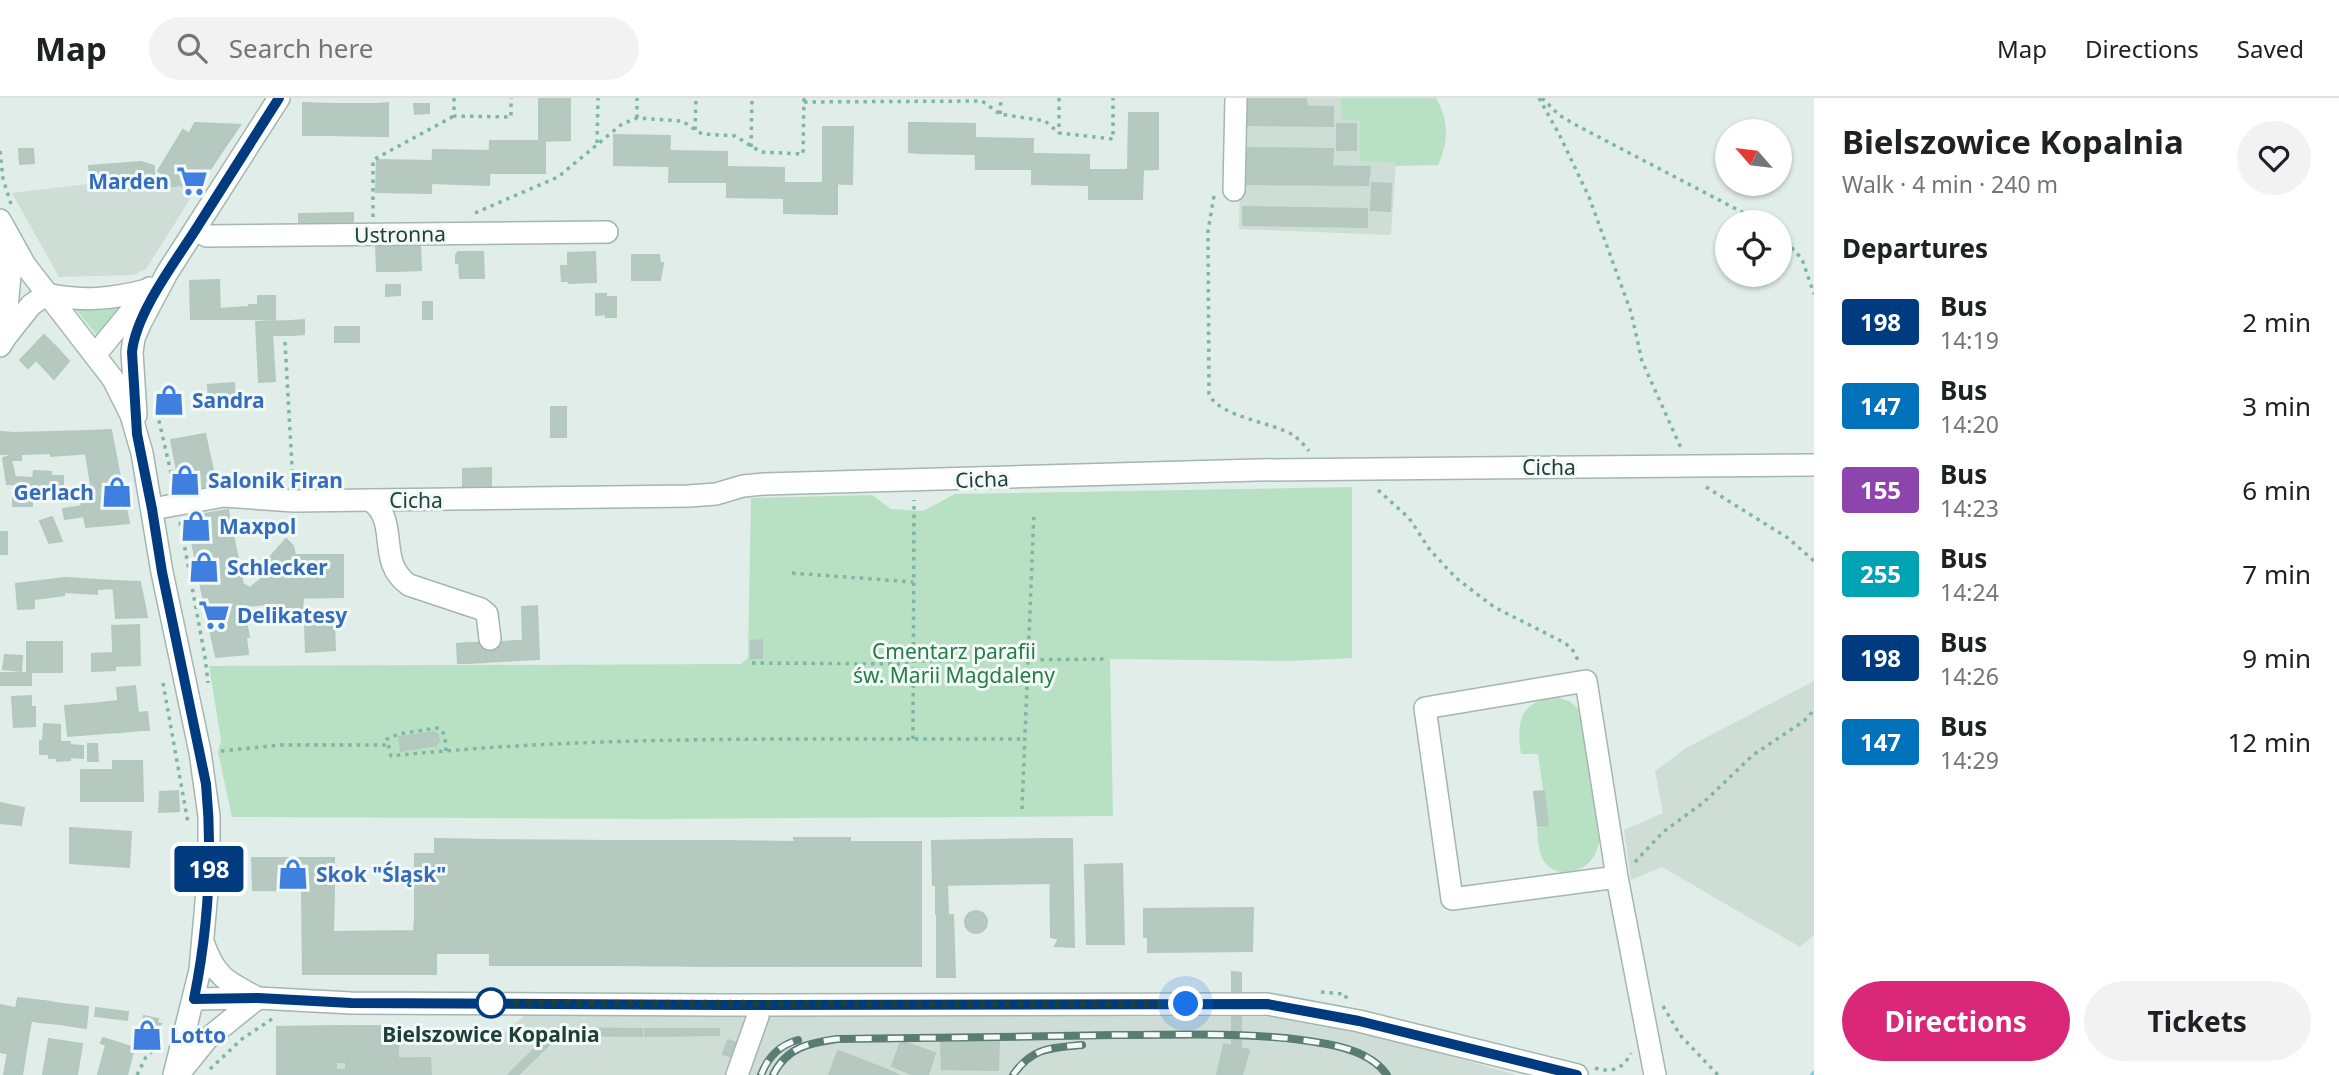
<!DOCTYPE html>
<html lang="en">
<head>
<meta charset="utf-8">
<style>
  body { margin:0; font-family:"Noto Sans",sans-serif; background:#f2f2f2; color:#202124; height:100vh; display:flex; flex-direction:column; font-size:26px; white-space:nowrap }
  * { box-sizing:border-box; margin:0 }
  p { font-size:23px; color:#757577 }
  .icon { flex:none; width:38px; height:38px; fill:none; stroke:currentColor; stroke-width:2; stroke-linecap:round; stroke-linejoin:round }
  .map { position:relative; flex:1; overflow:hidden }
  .details { display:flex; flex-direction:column; background:#fff; width:525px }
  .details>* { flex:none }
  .badge { padding:0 14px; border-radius:5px; font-size:24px; line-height:46px }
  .needle { width:46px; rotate:298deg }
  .fabs { position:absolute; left:1715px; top:21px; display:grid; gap:14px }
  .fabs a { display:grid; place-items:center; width:77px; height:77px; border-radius:50%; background:#fff; box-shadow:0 2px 5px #0004; font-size:35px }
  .you { position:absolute; width:35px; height:35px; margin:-18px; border:5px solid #fff; border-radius:50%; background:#1a73e8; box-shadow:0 0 0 10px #1a73e833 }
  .map>.badge { position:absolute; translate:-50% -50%; box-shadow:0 0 0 4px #fff }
  h2 { padding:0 28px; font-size:26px; line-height:63px }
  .round { display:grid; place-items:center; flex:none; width:74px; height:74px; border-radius:37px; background:#f2f2f2 }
  .summary { display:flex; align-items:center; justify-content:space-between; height:119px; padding:0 28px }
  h1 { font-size:33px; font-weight:700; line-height:52px }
  .primary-button { display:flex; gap:14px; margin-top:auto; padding:14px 28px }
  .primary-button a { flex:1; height:80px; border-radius:42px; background:#db2777; color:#fff; font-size:28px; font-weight:700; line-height:80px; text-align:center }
  .primary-button a+a { background:#f2f2f2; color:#202124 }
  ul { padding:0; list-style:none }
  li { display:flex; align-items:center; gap:21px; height:84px; padding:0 28px }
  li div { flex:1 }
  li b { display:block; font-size:26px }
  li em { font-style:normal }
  li .badge { min-width:77px; font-weight:700; text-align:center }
  header { display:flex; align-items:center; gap:42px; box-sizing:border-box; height:98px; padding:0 35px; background:#fff; border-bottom:2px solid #e0e0e0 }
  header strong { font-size:33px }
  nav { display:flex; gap:38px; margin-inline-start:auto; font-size:24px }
  .search { width:490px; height:63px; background:#f2f2f2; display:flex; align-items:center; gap:18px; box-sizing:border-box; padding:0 24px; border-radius:38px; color:#757577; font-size:26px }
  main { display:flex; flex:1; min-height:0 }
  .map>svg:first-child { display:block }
  .built { fill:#cfddd7 }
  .green { fill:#b8e1c4 }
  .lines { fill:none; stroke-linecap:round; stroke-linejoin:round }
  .stream { stroke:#83cad8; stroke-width:6 }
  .building { fill:#b6c9c1; stroke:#b3c8c0; stroke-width:2 }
  .minor-casing { stroke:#a3b6b0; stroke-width:24 }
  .path { stroke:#7eb5a5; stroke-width:3.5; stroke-dasharray:3.5 5; stroke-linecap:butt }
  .minor { stroke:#fff; stroke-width:21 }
  .rail-casing { stroke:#5a7c73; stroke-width:8 }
  .rail { stroke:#f2f9f6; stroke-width:5; stroke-dasharray:16; stroke-linecap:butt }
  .line-casing { stroke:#fff; stroke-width:16 }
  .line { stroke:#003b80; stroke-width:10 }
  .walk { stroke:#1f4038; stroke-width:7; stroke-dasharray:0 12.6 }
  .stop-dot { fill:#fff; stroke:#003b80; stroke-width:3.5 }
  .labels { text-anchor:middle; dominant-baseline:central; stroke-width:6; stroke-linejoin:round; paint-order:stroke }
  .shop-label { font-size:21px; font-weight:bold; fill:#366cbe; stroke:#f2f9f6; text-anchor:start }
  .street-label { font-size:21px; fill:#1f4038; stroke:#f2f9f6 }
  .park-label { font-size:21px; fill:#257c48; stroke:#f2f9f6 }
  .stop-label { font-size:21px; font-weight:bold; fill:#1f4038; stroke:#f2f9f6 }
</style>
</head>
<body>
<header>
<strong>Map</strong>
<div class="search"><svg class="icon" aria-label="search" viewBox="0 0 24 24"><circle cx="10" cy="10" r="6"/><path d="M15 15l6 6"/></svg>Search here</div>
<nav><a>Map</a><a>Directions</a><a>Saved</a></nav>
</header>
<main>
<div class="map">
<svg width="1814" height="977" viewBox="0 0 1814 977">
  <rect width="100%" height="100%" fill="#e1ede8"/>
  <g class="built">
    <path d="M1242,0h99v21l19,1 36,42 -5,73 -152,-6z"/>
    <path d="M165,77l29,18 -48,76 -13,6 -74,2 -47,-84z"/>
    <path d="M1814,583v254l-14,12 -138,-80 -31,13 -7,-50 39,-17 -8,-42 31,-23z"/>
    <path d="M525,917l752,2 113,22 127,36h-1240v-48l121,-1 55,9 50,-1z"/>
  </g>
  <g class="green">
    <path d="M1341,0h95c13,23 13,44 2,67l-43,1v-4l-35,-1v-40l-19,-1z"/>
    <path d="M125,204l-27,35 -23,-29z"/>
    <path d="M1352,389v171l-64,3 -178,-2 3,157 -456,3 -425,-2 -14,-65 3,-12 -12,-74 532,-2 7,-6 3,-160 121,-3 19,14 32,2 32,-17z"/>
    <path d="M1557,599l12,4 11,9 -2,3 5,9 17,116c-2,8 -3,15 -8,21 -11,15 -38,19 -48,2 -6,-9 -6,-23 -7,-33l11,-3 -10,-71h-17c-5,-33 -1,-53 36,-57z"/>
  </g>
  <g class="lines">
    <path class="stream" d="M1813,977l1,-1"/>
  </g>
  <g class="building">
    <path d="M539,0h31v42l-31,1z"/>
    <path d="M1245,0h61l1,9 -63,-1z"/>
    <path d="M303,5l27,1v31h-27z"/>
    <path d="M388,5v16h-11v-15z"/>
    <path d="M330,6h47v32l-47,-1z"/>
    <path d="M414,6h15v9l-14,1z"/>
    <path d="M1244,8l89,1v19l-88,-1z"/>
    <path d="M1129,15h29v56l-30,1z"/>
    <rect x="377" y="21" width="11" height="17"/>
    <path d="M195,25l45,2 -46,68 -36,-22 25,-41 6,4z"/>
    <path d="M909,25h10v30l-10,-1z"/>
    <path d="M919,25l56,1v30l-56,-1z"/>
    <rect x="1337" y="26" width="19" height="26"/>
    <path d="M823,29h30l-1,57 -29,-1z"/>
    <path d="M614,37l56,1 -1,30 -55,-1z"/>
    <path d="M975,40l58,1 -1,30h-56z"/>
    <path d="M490,43h55v32h-56z"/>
    <path d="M1244,50l89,1 -1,18 -88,-2z"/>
    <path d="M19,51h14l1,14 -14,1z"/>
    <path d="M433,52l57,1 -1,34 -57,-2z"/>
    <path d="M670,53l57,1v30h-58z"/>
    <path d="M1032,56l57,1v30l-57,-1z"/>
    <path d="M377,62l55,1 -1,32 -55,-1z"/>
    <path d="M141,64l13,4v10l-63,7 -2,-17z"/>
    <path d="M1244,67l126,2 -2,18 -124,-1z"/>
    <path d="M727,69l57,1v30l-57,-1z"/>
    <path d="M1089,72h54l-1,29h-53z"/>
    <path d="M165,77l15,10 -24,3 -2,-12z"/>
    <path d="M154,78l2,12 -27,2 -1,-11z"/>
    <path d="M784,85h53v31l-53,-1z"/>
    <path d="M1372,85l19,1 -1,27 -19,-1z"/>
    <path d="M1243,109l124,2v18l-124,-2z"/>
    <path d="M353,115v17h-54v-16z"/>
    <path d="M376,147h23v26h-22z"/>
    <path d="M399,147h21l1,25 -22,1z"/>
    <path d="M458,154h25l1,26h-24l-1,-15h-3v-8z"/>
    <path d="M595,154l1,30 -27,1v-2h-7l-1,-15h7v-13z"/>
    <path d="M632,157h27l1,8h3l-3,17h-28z"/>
    <path d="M219,182l1,39h-29l-1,-38z"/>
    <path d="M386,187h14v10l-14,1z"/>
    <path d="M596,196h10v20l-10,1z"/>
    <path d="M258,198h17v24l-17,-1z"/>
    <rect x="606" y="199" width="10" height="20"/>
    <rect x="423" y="204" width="9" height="17"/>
    <path d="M249,207h8l1,14h-38v-10l29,-2z"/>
    <path d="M304,222v14l-12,1v-14z"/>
    <path d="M292,223v14h-20l3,46 -16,1 -3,-60z"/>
    <rect x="335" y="229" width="24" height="15"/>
    <path d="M44,237l11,11 -16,17 -11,-11z"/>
    <path d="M55,248l14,15 -15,18 -15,-16z"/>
    <path d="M28,254l8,8 -8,8 -8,-8z"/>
    <path d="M234,285l1,15 -26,3 -1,-16z"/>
    <path d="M174,292l3,17 -13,2 -4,-17z"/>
    <rect x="551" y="309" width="15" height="30"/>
    <path d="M111,332l10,52 -30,3 -5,-31 6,-1 -2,-22z"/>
    <path d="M90,333l2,22 -41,3v-24z"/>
    <path d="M1,334l12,1 -1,21h-11z"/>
    <path d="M51,334v21l-30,1v6h-9l1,-27z"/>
    <path d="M205,336l11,50 -35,7 -10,-51z"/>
    <path d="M10,358l5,21 18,1 -1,7 -25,-1 -4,-26z"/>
    <path d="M491,370v20h-28v-19z"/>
    <path d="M34,373l17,1v14l-19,-1z"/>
    <rect x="51" y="378" width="12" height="13"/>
    <path d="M121,385l8,40 -43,4 -2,-11 -19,3 -2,-10 19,-3 -4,-19z"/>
    <path d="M32,392v16h-19v-15z"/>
    <path d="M228,412l15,74 7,4 1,9 -46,10 -18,-90z"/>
    <path d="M52,419l10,24 -13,2 -9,-22z"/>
    <rect x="0" y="434" width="7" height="22"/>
    <path d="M286,441l7,7 2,9h-9l-7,7v14h-14l-1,-12z"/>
    <path d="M286,457h57v42l-64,1v-36z"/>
    <path d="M265,478h14v22l-28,-1 -1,-9z"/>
    <path d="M66,480l47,3v7l-16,1v5l-32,-2z"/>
    <path d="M66,480l-2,17 -30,4v9l-16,1 -2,-25z"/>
    <path d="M113,483l27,1 7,35 -31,1z"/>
    <path d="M251,499h18v4l-2,3 -21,2 -7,-3v-3z"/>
    <path d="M269,499l10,1v25h-10z"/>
    <path d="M303,499l-1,17 -23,-1v-15z"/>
    <path d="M239,502l2,11 3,-1 5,27h-3l2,17 -32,3 -11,-50z"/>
    <path d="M537,508l2,53 -21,1v-19h5l-1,-34z"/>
    <path d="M334,523l1,29 -29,2 -1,-30z"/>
    <path d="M139,527l1,40 -26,1 -2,-40z"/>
    <path d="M762,542v18h-11v-17z"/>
    <path d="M518,543v19l-32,2 -1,-19z"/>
    <rect x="27" y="544" width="35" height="30"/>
    <path d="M468,545h17l1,19 -17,1z"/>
    <path d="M468,545l1,20h-11l-1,-19z"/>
    <path d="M113,555l2,17 -23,1v-17z"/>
    <path d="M5,557l17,1 -1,15 -18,-2z"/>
    <rect x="0" y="575" width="31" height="12"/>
    <path d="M135,588l5,44 -19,2 -4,-44z"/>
    <path d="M31,598v11h4v19l-21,1 -2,-30z"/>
    <path d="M118,603l3,31 -17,1 -3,-30z"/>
    <path d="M101,605l3,30 -36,3 -3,-30z"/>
    <path d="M147,614l2,18h-9l-1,-17z"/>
    <path d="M44,626l16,1v17l-17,-1z"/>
    <path d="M434,634l4,3 1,6 -3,4 -35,6 -2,-14z"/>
    <path d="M40,643l16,1 1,16h-8v-4h-9z"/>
    <path d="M56,644h14v18l-13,1z"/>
    <path d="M88,646h9l1,17h-10z"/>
    <path d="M70,647l13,1v12l-13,-1z"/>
    <path d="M113,663h29l1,40h-30z"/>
    <rect x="81" y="672" width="32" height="31"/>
    <path d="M178,693l1,20 -20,1 1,-20z"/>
    <path d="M1544,693l4,34 -10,1 -4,-34z"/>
    <path d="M0,705l24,5 -3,17 -21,-2z"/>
    <path d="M70,730l61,4 -2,35 -59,-4z"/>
    <path d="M794,740h56v4h-55z"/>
    <path d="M435,741l55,1v113h-54z"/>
    <path d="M1050,741h22l2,108 -19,-1 4,-7 -8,-2z"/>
    <path d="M1050,741l1,44 -118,2 -1,-44z"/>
    <path d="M490,742l126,1 -2,124h-124z"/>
    <path d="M616,743h106l-1,125 -107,-1z"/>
    <path d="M722,743l71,1v124h-72z"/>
    <rect x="793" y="744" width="128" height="124"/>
    <path d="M415,756h20l1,64h-21z"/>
    <path d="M252,760h82v33l-81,-1z"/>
    <path d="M1122,766l2,80h-37l-2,-79z"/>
    <path d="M936,787h11l1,29h-12z"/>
    <path d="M302,793h32l-1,41 81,-1 1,-13h21v56h-133z"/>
    <path d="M1253,810l-1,43 -104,1v-15h-4v-28z"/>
    <circle cx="976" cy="824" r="11"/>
    <path d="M953,817l2,62h-18v-61z"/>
    <path d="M1232,874l9,1v75l-9,-2z"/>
    <path d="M18,900l26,3 -4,21 -26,-4z"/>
    <path d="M44,903l18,3 -3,20 -19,-2z"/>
    <path d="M62,906l26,3 -2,21 -27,-4z"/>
    <path d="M0,907l15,3 -9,45 -6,-1z"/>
    <path d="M96,910l32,4 -1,8 -32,-4z"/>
    <path d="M144,918l14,3 -1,4 4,1 -5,17 -18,-5z"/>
    <path d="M14,920l17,2 -9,55h-18z"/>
    <path d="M335,928l1,44h2v5h-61v-48z"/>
    <rect x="335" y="928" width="12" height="23"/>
    <path d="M347,928h51v19l-51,1z"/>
    <path d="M558,930l84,1v7l-82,-1z"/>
    <path d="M555,931l3,7 -40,39h-10z"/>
    <path d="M645,931h74v6l-74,1z"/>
    <path d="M103,940l31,10 -7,27 -29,-1 8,-29 -5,-2z"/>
    <path d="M49,941l33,5 -5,31h-34z"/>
    <path d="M999,941l-1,31 -56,-1 -1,-29z"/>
    <path d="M728,942l11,4 -5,14 -11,-4z"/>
    <path d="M901,943l34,12 -7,22h-14l-22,-9z"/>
    <path d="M1224,946l25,6 -7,25h-25z"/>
    <path d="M398,947v14h-52l1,-13z"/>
    <path d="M335,951h11l2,21h-2v-8h-10z"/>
    <path d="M838,953l47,18 14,6h-70z"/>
    <path d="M430,960l1,17h-93v-5h10v-11z"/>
  </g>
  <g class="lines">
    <defs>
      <g id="minor">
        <path d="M1234,92l2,-92"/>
        <path d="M0,122l25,45 88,114 18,36 11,38 20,119 38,180 9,64v53l-9,101 -26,105"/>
        <path d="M195,132l12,6 400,-4"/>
        <path d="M47,196c35,8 65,5 100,-4"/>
        <path d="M5,240l26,-33 16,-11"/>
        <path d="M0,248l4,-6 6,-64 -2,-36"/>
        <path d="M95,257l55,-67"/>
        <path d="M136,317l-4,-63 2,-14 6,-14 27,-51 112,-175"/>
        <path d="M370,402c31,21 5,62 39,85l72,24 6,5 3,25"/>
        <path d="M152,411l72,-13 70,5 395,-5 27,-2 27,-8 21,-2 493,-14 557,-5"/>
        <path d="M1617,779l-165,22 -27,-191 161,-27 31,196 38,198"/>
        <path d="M203,844c12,34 22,39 53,55"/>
        <path d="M194,901l64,-1 93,5 371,2 545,-1 92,17 218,54"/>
        <path d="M178,977l29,-36 51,-41"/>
        <path d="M737,977l21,-59 -1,-11"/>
      </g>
    </defs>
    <use href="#minor" class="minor-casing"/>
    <g class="path">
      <path d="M454,0v18l57,1v-19"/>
      <path d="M1059,0v35"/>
      <path d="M1539,0l20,36 30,63 42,115 11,49 39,87"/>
      <path d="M1542,0l17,17 15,9 187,98"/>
      <path d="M804,4l178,-1 18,13 45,7 14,12 54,6v-41"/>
      <path d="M1000,16l1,-16"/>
      <path d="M637,20v-20"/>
      <path d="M695,32l1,-32"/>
      <path d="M597,45l1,-45"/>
      <path d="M751,49l1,-49"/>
      <path d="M0,53l3,28 8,25"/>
      <path d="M1214,98l-6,35 1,163c10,23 63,28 84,41 6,4 11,10 16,16"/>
      <path d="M475,115l83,-36 64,-53 15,-6 45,3 20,13 33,2 26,16 42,2 1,-56"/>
      <path d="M373,119v-57l81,-44"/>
      <path d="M1780,137l22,24 12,35"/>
      <path d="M285,244l8,142"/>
      <path d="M157,314l17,74"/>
      <path d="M1706,389l82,51 26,23"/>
      <path d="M1378,392l31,28 21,32 26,28 38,29 71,36 7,6 8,15"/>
      <path d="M180,424l25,135 3,26"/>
      <path d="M792,475l121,9"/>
      <path d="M913,563l191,-2"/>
      <path d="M752,565l161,1"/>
      <path d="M163,585l25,140"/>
      <path d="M913,641l1,-239"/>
      <path d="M221,653l59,-6h107"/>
      <path d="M446,653l-1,-15 -4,-7 -4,-1 -39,6 -11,5 4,17c210,-22 423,-16 634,-17"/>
      <path d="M1022,711l12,-297"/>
      <path d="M1635,764l28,-30 41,-30 49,-47 51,-34 10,-11"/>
      <path d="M1321,894l24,2 2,6"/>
      <path d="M1663,908l17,29 38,40"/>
      <path d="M1595,970c17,5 28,1 36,-15"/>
      <path d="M210,971l32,-30 30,-20"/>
      <path d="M137,977l9,-18 14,-13"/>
    </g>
    <use href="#minor" class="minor"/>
    <defs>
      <g id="rail">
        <path d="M761,977c7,-18 18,-30 37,-35"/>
        <path d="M773,977c14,-28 36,-32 64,-36 92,-1 185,-2 277,-4 71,0 143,-4 213,9 22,4 47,12 60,31"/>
        <path d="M1013,977c20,-28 37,-27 69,-30"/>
      </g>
    </defs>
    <use href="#rail" class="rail-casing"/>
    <use href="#rail" class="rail"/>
  </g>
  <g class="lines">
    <defs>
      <path id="line" d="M279,0c-28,44 -55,87 -83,131 -21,33 -60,84 -64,123l5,82 15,75 10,63 44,212c7,72 2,145 -12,215l64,-1 93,5 371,2 545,-1 92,17 218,54"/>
    </defs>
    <use href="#line" class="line-casing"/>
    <use href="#line" class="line"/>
    <path class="walk" d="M491,905l695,1"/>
  </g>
  <defs>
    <symbol id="supermarket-bare" viewBox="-9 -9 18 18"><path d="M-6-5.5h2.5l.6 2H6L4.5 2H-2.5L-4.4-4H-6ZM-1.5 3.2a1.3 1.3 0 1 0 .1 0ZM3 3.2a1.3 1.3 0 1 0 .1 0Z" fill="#3f7fe0" stroke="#f2f9f6" stroke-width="2.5" paint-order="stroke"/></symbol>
    <symbol id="shop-bare" viewBox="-9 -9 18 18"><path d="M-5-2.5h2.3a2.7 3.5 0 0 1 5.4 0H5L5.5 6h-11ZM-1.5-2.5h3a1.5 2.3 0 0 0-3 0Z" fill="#3f7fe0" stroke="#f2f9f6" stroke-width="2.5" paint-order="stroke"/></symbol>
  </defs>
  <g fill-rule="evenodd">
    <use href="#supermarket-bare" x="170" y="61" width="44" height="44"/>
    <use href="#shop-bare" x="147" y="280" width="44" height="44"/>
    <use href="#shop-bare" x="163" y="360" width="44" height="44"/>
    <use href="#shop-bare" x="95" y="372" width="44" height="44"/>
    <use href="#shop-bare" x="174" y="406" width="44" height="44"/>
    <use href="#shop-bare" x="182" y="447" width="44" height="44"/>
    <use href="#supermarket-bare" x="192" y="495" width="44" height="44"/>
    <use href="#shop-bare" x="271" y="754" width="44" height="44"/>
    <use href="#shop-bare" x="125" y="915" width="44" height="44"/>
  </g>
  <circle class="stop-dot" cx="491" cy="905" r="14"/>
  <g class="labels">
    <g class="shop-label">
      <text x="169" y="83" text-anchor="end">Marden</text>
      <text x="192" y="302">Sandra</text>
      <text x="208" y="382">Salonik Firan</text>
      <text x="94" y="394" text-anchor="end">Gerlach</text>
      <text x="219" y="428">Maxpol</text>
      <text x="227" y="469">Schlecker</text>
      <text x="237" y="517">Delikatesy</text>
      <text x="316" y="776">Skok "Śląsk"</text>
      <text x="170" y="937">Lotto</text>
    </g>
    <g class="street-label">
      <text transform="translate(400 136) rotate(-1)">Ustronna</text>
      <text x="1549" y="369">Cicha</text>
      <text transform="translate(982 381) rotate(-2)">Cicha</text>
      <text x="416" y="402">Cicha</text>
    </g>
    <g class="park-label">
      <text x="954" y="553">Cmentarz parafii<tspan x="954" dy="24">św. Marii Magdaleny</tspan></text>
    </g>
    <g class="stop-label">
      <text x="491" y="936">Bielszowice Kopalnia</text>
    </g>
  </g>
</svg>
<div class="fabs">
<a><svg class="needle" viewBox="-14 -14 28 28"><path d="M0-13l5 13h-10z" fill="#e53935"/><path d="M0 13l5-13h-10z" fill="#757577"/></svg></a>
<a><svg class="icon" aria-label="locate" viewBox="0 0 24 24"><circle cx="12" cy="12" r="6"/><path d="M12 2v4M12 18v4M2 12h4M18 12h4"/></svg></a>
</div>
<div class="you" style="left:1186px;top:906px"></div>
<b class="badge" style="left:209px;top:771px;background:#003b80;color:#fff">198</b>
</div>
<section class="details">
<div class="summary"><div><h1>Bielszowice Kopalnia</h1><p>Walk · 4 min · 240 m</p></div><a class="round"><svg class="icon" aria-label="heart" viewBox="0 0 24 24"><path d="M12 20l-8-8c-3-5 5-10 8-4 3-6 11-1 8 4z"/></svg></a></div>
<h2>Departures</h2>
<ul>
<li><span class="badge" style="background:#003b80;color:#fff">198</span><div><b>Bus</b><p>14:19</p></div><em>2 min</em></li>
<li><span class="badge" style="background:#0072bc;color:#fff">147</span><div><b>Bus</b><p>14:20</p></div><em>3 min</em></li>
<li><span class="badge" style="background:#8e44ad;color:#fff">155</span><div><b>Bus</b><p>14:23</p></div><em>6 min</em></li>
<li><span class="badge" style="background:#00a3b4;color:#fff">255</span><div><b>Bus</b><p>14:24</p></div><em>7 min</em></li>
<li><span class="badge" style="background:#003b80;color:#fff">198</span><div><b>Bus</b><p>14:26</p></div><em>9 min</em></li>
<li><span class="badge" style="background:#0072bc;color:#fff">147</span><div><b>Bus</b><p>14:29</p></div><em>12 min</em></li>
</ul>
<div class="primary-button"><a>Directions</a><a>Tickets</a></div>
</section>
</main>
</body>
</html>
